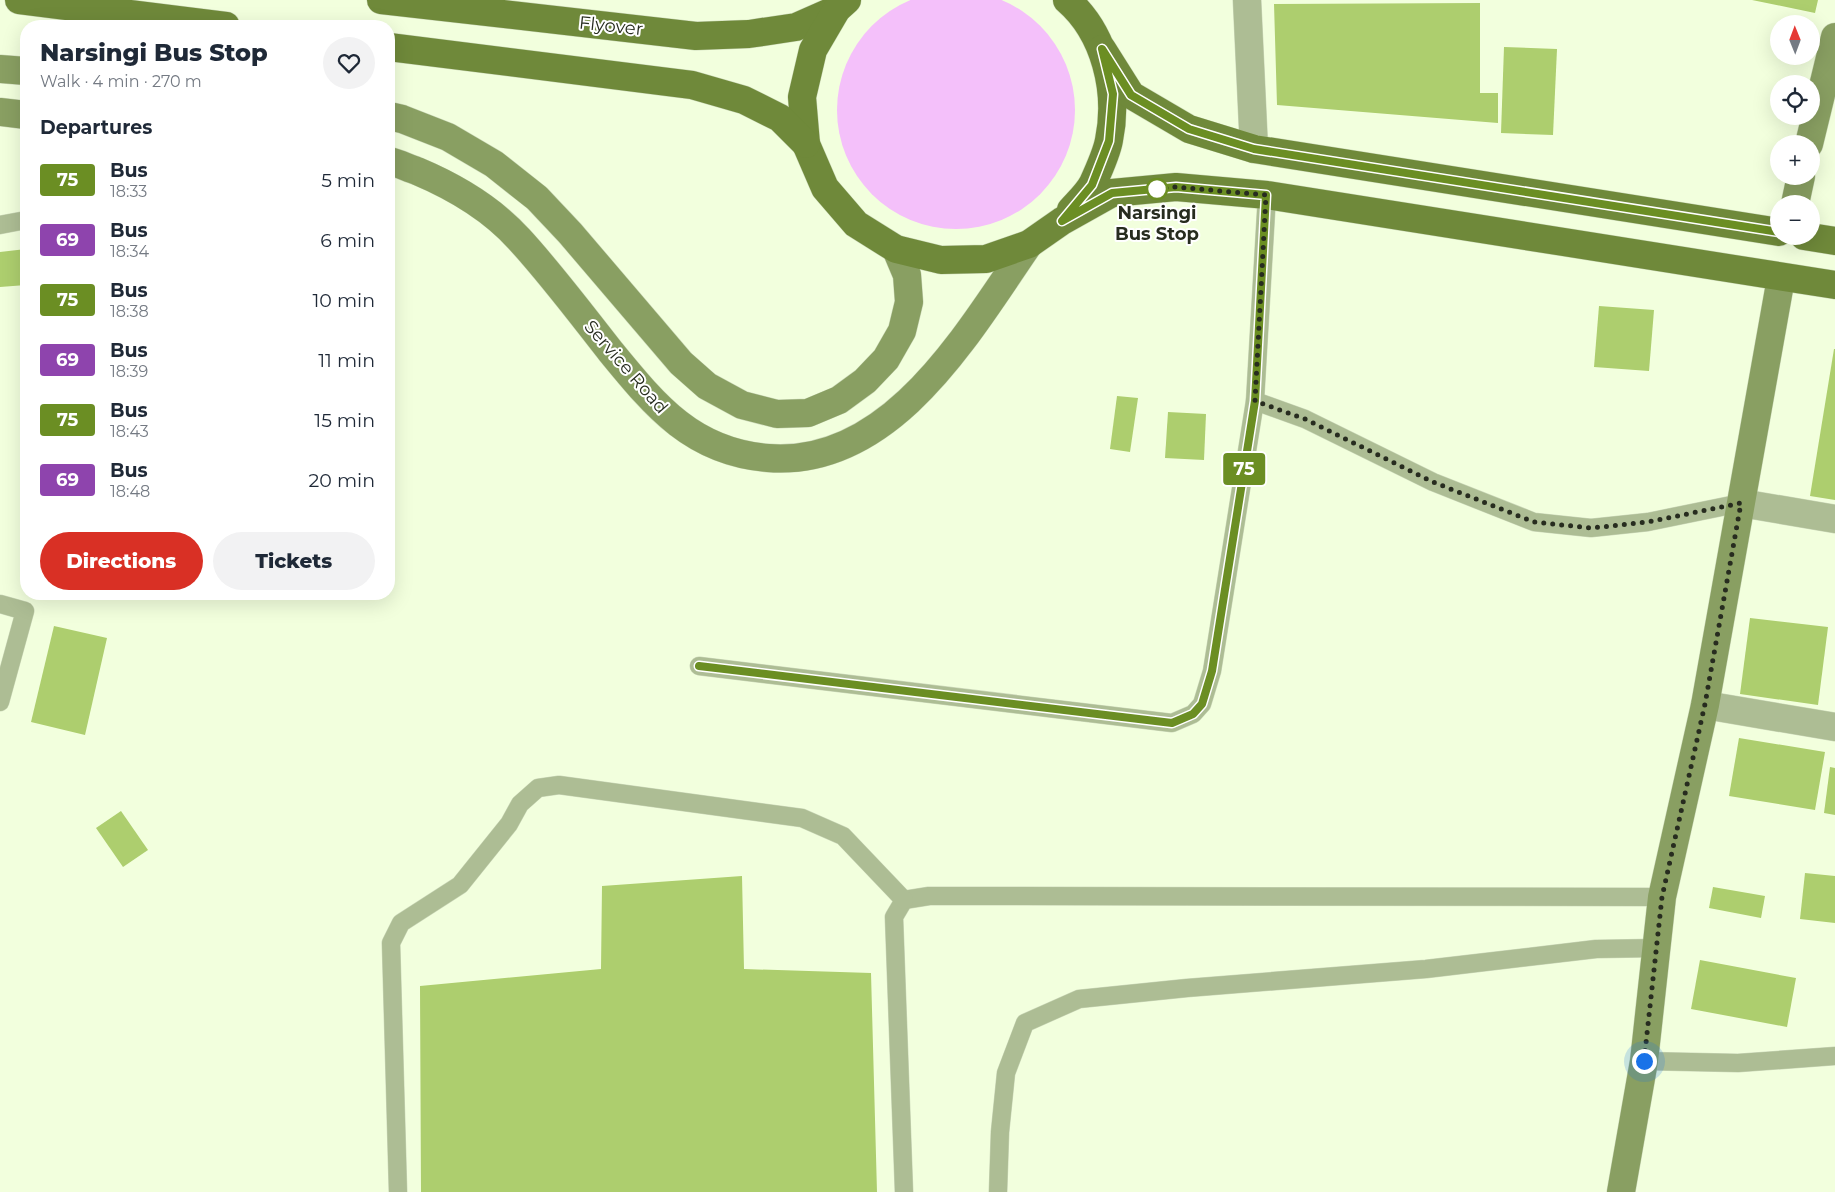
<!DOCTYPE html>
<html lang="en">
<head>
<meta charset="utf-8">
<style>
  body { margin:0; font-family:Montserrat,sans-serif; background:#f2f2f3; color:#1f2937; height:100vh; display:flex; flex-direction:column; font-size:19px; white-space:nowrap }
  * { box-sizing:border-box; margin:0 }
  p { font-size:16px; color:#747a83 }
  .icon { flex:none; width:28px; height:28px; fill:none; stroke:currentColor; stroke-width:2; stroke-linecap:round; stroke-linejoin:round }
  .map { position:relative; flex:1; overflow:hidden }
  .details { position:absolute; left:20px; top:20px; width:375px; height:580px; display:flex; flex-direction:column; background:#fff; border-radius:20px; box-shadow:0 5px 20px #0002 }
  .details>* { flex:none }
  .badge { padding:0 10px; border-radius:4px; font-size:18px; line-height:32px }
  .needle { width:32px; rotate:359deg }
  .controls { position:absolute; left:1770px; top:15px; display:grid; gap:10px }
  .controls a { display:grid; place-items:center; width:50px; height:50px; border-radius:50%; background:#fff; box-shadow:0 5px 20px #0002; font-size:25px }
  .you { position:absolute; width:25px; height:25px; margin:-12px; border:4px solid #fff; border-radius:50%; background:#1a73e8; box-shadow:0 0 0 8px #1a73e833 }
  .map>.badge { position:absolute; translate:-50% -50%; box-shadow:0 0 0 2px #fff }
  h2 { padding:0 20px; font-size:19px; line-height:45px }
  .round { display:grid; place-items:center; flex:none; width:52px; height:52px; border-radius:26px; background:#f2f2f3 }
  .head { display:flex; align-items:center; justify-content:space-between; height:85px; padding:0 20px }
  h1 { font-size:24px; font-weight:800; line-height:38px }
  .cta { display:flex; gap:10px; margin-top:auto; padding:10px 20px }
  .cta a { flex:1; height:58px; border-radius:30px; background:#d93025; color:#fff; font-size:20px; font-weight:800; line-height:58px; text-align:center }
  .cta a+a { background:#f2f2f3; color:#1f2937 }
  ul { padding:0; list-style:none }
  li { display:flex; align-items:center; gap:15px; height:60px; padding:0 20px }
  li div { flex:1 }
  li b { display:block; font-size:19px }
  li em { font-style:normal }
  li .badge { min-width:55px; font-weight:700; text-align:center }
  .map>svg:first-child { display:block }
  .green { fill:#f4c0fa }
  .building { fill:#adce6e }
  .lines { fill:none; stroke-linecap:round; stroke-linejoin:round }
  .lane-casing { stroke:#cdd9bb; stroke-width:19 }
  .street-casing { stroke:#cdd9bb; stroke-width:29 }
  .secondary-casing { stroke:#cdd9bb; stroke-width:29 }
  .primary-casing { stroke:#cdd9bb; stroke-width:29 }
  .lane { stroke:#adbd94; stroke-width:18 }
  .street { stroke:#adbd94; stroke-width:28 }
  .secondary { stroke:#899f62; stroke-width:28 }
  .primary { stroke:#6f893a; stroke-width:28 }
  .line-casing { stroke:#fff; stroke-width:11 }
  .line { stroke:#6b8e23; stroke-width:8 }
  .walk { stroke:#272c1f; stroke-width:5; stroke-dasharray:0 9 }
  .stop-dot { fill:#fff; stroke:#6b8e23; stroke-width:2.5 }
  .labels { text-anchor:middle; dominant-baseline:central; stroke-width:4; stroke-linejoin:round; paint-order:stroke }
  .street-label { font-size:18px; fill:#272c1f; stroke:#fff }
  .stop-label { font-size:18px; font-weight:bold; fill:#272c1f; stroke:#fff }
</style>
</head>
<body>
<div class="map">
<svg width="1835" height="1192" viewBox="0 0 1835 1192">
  <rect width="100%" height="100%" fill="#f2ffdd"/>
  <circle class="green" cx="956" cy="110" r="119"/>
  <g class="building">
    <path d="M1752,0h66l-3,13z"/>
    <path d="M1480,3v90h18v30l-221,-18 -3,-101z"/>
    <path d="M1504,47l53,2 -4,86 -52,-2z"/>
    <path d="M26,249v36l-26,2v-35z"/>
    <path d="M1599,306l55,4 -5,61 -55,-4z"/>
    <path d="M1834,349h1v151l-25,-4z"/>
    <path d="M1117,396l21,2 -8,54 -20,-3z"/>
    <path d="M1168,412l38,2 -2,46 -39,-2z"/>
    <path d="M1750,618l78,9 -10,78 -78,-11z"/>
    <path d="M54,626l53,12 -22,97 -54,-13z"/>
    <path d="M1739,738l86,14 -10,58 -86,-14z"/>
    <path d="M1830,767l5,1v47l-11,-2z"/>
    <path d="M121,811l27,39 -25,17 -27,-39z"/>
    <path d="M1805,873l30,3v47l-35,-4z"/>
    <path d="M742,876l2,93 127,4 6,219h-456l-1,-206 181,-17 1,-83z"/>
    <path d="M1713,887l52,9 -4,22 -52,-10z"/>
    <path d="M1700,960l96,18 -9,49 -96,-18z"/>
  </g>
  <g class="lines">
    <defs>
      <g id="lane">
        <path d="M0,225l26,-5"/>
        <path d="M1255,401l50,18 128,63 101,40 57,6 57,-6 93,-19"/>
        <path d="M0,604l25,7 -25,91"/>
        <path d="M699,666l473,57 21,-9 9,-10 10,-33 43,-270 12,-206"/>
        <path d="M904,900l25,-4 733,1"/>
        <path d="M904,900l-10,17 10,275"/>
        <path d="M1644,1061l94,2 97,-7"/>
        <path d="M398,1192l-7,-249 10,-20 59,-38 49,-61 11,-20 18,-16 21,-3 243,33 41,18 61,64"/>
        <path d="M998,1192l2,-60 6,-59 19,-50 54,-24 108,-11 239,-19 170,-20 61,-1"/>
      </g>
      <g id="street">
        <path d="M1247,0l7,149"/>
        <path d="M1741,503l94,16"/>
        <path d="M1705,705l130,22"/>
      </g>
      <g id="secondary">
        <path d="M0,69l26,2"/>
        <path d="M0,112l26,3"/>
        <path d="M389,116l13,3 46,18 46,27 43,34 33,35 111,130 26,23 35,19 35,9 31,-1 31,-13 26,-19 21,-22 16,-28 7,-29 -2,-27 -11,-26"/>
        <path d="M1809,144l26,-107"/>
        <path d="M389,161c9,2 19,7 28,10 38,16 74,37 102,68 33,36 62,75 92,113 45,55 82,100 157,106 124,10 200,-126 261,-214"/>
        <path d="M1795,204l6,-28"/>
        <path d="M1621,1192l23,-131 18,-164 43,-192 76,-427"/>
      </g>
      <g id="primary">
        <path d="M19,0l207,26"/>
        <path d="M381,0l315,36 53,-2 47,-7 41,-18"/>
        <path d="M847,0l-10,9 -24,41 -11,47 4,47 19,44 31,36 40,25 45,11 45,-1 43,-15 33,-23 50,-28 64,-6 91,8 568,90"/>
        <path d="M1067,0c38,33 52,91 42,140 -2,12 -11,32 -16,43 -5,10 -15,19 -22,27"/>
        <path d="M389,47l303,38 52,15 36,18 26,26"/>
        <path d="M1102,49l29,46 58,34 65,20 525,83"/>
        <path d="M1804,236l31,5"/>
      </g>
    </defs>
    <use href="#lane" class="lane-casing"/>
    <use href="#street" class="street-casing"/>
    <use href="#secondary" class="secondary-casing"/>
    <use href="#primary" class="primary-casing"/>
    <use href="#lane" class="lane"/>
    <use href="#street" class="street"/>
    <use href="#secondary" class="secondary"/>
    <use href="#primary" class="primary"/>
  </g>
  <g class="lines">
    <defs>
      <path id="line" d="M699,666l473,57 21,-9 9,-10 10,-33 43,-270 11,-206 -90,-8 -64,6 -50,28 30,-36 17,-44 4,-47 -11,-45 29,46 58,34 65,20 525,83"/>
    </defs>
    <use href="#line" class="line-casing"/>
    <use href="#line" class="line"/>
    <path class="walk" d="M1157,189l19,-2 90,8 -11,206 50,18 128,63 101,40 57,6 57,-6 93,-19 -36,201 -43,193 -18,164"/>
  </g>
  <circle class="stop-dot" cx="1157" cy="189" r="10"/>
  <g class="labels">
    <g class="street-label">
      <text transform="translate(611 26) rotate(6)">Flyover</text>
      <text transform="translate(626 367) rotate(49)">Service Road</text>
    </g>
    <g class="stop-label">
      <text x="1157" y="213">Narsingi<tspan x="1157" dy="21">Bus Stop</tspan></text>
    </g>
  </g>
</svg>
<div class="controls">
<a><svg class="needle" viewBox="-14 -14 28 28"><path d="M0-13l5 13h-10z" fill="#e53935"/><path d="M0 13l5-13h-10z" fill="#747a83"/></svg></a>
<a><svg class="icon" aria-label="locate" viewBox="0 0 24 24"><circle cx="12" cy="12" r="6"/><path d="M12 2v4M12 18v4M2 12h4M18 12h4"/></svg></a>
<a>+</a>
<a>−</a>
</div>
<div class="you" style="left:1644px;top:1061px"></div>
<b class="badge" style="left:1244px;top:469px;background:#6b8e23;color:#fff">75</b>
<section class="details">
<div class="head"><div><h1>Narsingi Bus Stop</h1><p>Walk · 4 min · 270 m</p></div><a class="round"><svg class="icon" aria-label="heart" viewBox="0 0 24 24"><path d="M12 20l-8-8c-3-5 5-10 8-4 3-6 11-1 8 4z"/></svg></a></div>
<h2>Departures</h2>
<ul>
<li><span class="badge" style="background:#6b8e23;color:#fff">75</span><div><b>Bus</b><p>18:33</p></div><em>5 min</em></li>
<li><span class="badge" style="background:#8e44ad;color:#fff">69</span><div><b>Bus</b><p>18:34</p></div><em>6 min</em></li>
<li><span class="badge" style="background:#6b8e23;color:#fff">75</span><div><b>Bus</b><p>18:38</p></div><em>10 min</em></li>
<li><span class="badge" style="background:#8e44ad;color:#fff">69</span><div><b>Bus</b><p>18:39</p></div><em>11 min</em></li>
<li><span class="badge" style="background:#6b8e23;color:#fff">75</span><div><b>Bus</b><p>18:43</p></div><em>15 min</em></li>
<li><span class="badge" style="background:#8e44ad;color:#fff">69</span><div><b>Bus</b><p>18:48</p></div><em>20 min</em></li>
</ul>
<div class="cta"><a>Directions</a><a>Tickets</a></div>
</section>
</div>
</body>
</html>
